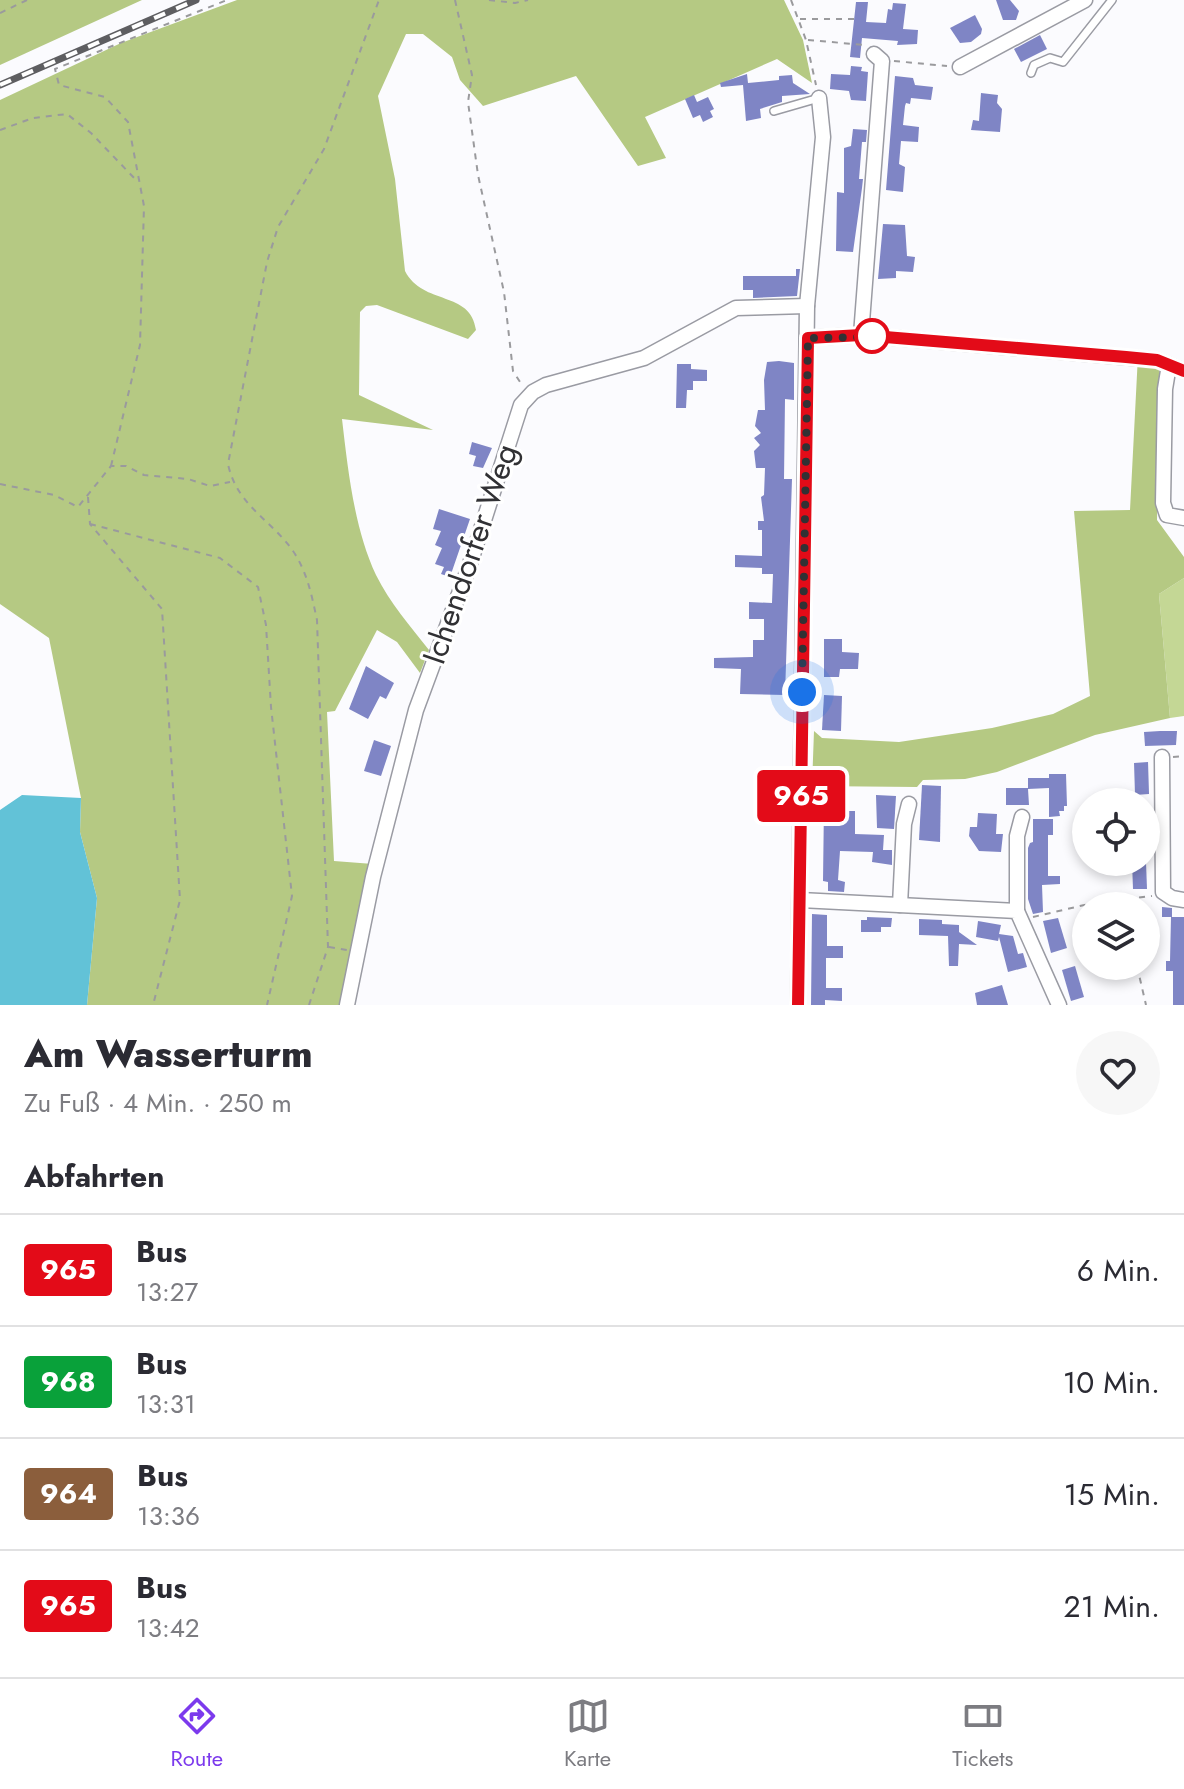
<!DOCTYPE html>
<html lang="de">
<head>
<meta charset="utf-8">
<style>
  body { margin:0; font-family:Jost,sans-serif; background:#f7f7f7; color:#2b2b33; height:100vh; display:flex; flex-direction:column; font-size:30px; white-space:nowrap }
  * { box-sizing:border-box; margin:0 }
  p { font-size:26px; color:#7c7c81 }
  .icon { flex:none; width:44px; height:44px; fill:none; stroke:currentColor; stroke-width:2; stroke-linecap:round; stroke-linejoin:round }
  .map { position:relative; height:1005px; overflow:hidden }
  .drawer { display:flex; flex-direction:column; background:#fff; flex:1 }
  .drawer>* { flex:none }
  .badge { padding:0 16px; border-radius:6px; font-size:28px; line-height:52px }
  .tools { position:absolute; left:1072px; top:788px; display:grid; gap:16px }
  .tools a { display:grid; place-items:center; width:88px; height:88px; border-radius:50%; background:#fff; box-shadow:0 4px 12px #0003; font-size:40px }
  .you { position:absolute; width:40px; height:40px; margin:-20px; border:6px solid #fff; border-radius:50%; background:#1a73e8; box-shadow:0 0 0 12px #1a73e833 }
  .map>.badge { position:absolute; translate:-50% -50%; box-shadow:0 0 0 4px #fff }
  h2 { padding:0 24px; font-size:30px; line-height:72px }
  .round { display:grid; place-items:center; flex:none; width:84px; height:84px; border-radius:42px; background:#f7f7f7 }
  .head { display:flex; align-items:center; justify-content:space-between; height:136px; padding:0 24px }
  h1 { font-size:38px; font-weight:800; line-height:60px }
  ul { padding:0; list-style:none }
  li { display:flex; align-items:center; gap:24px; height:112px; padding:0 24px; border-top:2px solid #e1e1e2 }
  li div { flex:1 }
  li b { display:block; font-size:30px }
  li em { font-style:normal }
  li .badge { min-width:88px; font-weight:700; text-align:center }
  .menu { display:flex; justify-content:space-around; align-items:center; height:112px; border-top:2px solid #e1e1e2; background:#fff; font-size:22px; color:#7c7c81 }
  .menu a { display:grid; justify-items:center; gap:4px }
  .menu .on { color:#7c3aed }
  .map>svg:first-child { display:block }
  .green { fill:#c4d795 }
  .forest { fill:#b5c983 }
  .water { fill:#62c2d7 }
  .building { fill:#7f85c5 }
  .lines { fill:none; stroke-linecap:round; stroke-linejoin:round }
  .service-casing { stroke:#9a9ba3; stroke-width:10 }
  .minor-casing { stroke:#9a9ba3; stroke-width:17 }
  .path { stroke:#9a9a9d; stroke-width:2; stroke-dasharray:6 6; stroke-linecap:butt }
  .service { stroke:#fff; stroke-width:7 }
  .minor { stroke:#fff; stroke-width:14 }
  .rail-casing { stroke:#5e5e61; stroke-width:7 }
  .rail { stroke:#fff; stroke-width:4; stroke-dasharray:12; stroke-linecap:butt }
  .line-casing { stroke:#fff; stroke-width:18 }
  .line { stroke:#e30b18; stroke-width:12 }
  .walk { stroke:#313134; stroke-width:8; stroke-dasharray:0 14.4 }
  .stop-dot { fill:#fff; stroke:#e30b18; stroke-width:4 }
  .labels { text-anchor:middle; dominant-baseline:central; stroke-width:6; stroke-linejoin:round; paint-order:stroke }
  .street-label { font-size:32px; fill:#313134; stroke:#fff }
</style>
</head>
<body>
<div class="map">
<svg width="1184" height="1005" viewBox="0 0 1184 1005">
  <rect width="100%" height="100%" fill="#fbfbfe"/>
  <path class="green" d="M1184,578v138l-14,2 -11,-124z"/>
  <g class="forest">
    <path d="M0,0h142l-142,65z"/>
    <path d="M237,0h547l19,40 9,43 -35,-24 -132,58 21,41 -28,8 -62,-90 -93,30 -23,-26 -8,-23 -29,-23h-17l-28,62 17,83 10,92c18,35 66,19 71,59l-8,9 -91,-34 -11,1 -6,6 -1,83 74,35 -91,-11c6,51 12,109 34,156 14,28 34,51 53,75l-9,23 -23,-31 -20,-12 -42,81 -8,1 7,149 39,3 -34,141h-252l10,-107 -17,-66 1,-34 -32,-160 -49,-34v-504l121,-57z"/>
    <path d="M1138,355l22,2 -3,163 27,37v21l-25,16 11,124 -75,17 -98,37 -32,7 -42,1 -6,7 -105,-1 2,-55 8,7 77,4 93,-14 61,-14 37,-18 -16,-185 56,-1z"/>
  </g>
  <path class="water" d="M22,795l59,3 -1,34 17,66 -10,107h-87v-195z"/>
  <g class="building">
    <path d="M996,0h14l9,11 -3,9h-13z"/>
    <path d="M856,2h12l-2,20 20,1 2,-14 4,1 1,-7 13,1 -3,25 15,1 -1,14 -20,1 1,-4 -36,-3 -2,20 -10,-1z"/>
    <path d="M975,15l7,14 -1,5 -10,8 -11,1 -10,-15z"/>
    <path d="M1040,35l7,14 -26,13 -7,-13z"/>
    <path d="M851,66l11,1 -1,4 7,1 -2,29 -15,-1 -2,-9 -19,-2 1,-15 19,1z"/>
    <path d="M747,74l1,9 31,-3v-4l13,-1 1,8 17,11 -28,2v6l-22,7 1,9 -15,3 -3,-36 -22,2 -1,-4z"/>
    <path d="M895,76l18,2 2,7 18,2 -2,13 -20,-2 -1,6 -4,-1 -1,3 -2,19 16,2 -1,15 -17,-1 -2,23 6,3 -2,25 -17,-2z"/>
    <path d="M981,93l17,2 -1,8 5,6 -2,23 -29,-2 2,-10 6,1z"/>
    <path d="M694,95l3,7 11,-5 6,12 -4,2 3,6 -10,5 -3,-7 -7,3 -8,-19z"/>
    <path d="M853,129l14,1 -1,12h-4l-3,37h4l-1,9 -9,64 -17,-1 1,-59 7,1v-45l7,-2z"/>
    <path d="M883,224l22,1 2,31 8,1 -2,15 -17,-1v7l-18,1z"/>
    <path d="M796,269h4l-3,27 -44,2v-8h-10v-14h53z"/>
    <path d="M779,361l15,2v37l-9,-1 -1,80h8l-7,216 -45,-1 1,-25 -27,-1v-10l39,-1v-17h11v-21h-15v-17l23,1 1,-29h-11v-6l-27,-1v-12l27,1v-26h-4v-9h6l-3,-24 3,-2 1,-27h-9l-2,-17 6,-6 -6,-7 7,-5 -6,-7 3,-16h7l-1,-30 3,-18z"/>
    <path d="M677,364h14v5l16,1v11h-14v9h-6l-1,18h-10z"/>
    <path d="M472,442l20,6 -9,20 -10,-2 3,-10 -7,-2z"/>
    <path d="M439,509l31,10 -20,58 -9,-3 3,-7 -9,-3 7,-16 -7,-3 6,-14 -8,-2z"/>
    <path d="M824,639h18v13l17,1 -1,16h-18l-1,8h-15z"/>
    <path d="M366,666l28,17 -8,16 -6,-3 -12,23 -19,-10z"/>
    <path d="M824,695l18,1 -1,35 -19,-1z"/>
    <path d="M1160,731h17l-1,14 -31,1 -1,-14z"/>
    <path d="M374,740l17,6 -10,30 -17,-5z"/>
    <path d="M1148,762l1,32 -14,1 -1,-32z"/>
    <path d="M1049,774h17l1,32h-3v5h-5l1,5 -11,1v-29l-21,1 1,16h-23v-17h22v-10h21z"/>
    <path d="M922,785l19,1 -1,56 -21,-2z"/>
    <path d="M819,792l24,1 -1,18h13v23l29,1 -1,15h9v15l-20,-3 1,-10 -33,-1 -2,29 7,2 -1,10 -16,-1v-9l-5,-1 1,-78 -5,-1z"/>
    <path d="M876,795l20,1 -2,33 -17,-1z"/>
    <path d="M978,813l19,1 -1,20h7l-2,18 -22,-1 -10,-15 1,-9h7z"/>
    <path d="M1033,819h20v16h-5v41h12v8l-18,1 1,27 -10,2 -5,-15v-51l2,-5 3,-1z"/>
    <path d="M1132,862h14l1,27h-14z"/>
    <path d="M1162,907l10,1v9h12v88h-11v-34h-7v-10h4l1,-44h-9z"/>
    <path d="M812,914l15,1v31h16v12h-17v30h16v13l-17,-1v5h-14z"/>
    <path d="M867,917l25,1 -1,9h-10v5h-20v-12h6z"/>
    <path d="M1058,918l9,30 -16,5 -8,-32z"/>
    <path d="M919,919l23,1v4l17,1v7l18,13 -18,-1 -1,22h-9l-1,-30 -29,-1z"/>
    <path d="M978,921l23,4 -2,9 14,2 5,18 5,-1 4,14 -19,5 -9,-35 -1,4 -22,-4z"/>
    <path d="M1075,966l9,31 -13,4 -9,-31z"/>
    <path d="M1002,985l6,20h-31l-2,-12z"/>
  </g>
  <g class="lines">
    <defs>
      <g id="service">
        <path d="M1031,73l3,-8 16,-7 13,4 49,-62"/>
        <path d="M774,111l45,-13"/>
      </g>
      <g id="minor">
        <path d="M960,67l125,-67"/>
        <path d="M861,335l21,-274 -8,-7"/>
        <path d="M808,338l53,-3 296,25 27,11"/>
        <path d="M1169,365l-4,24 -2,114 4,12 17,3"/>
        <path d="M1162,757l1,135 9,6 12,2"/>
        <path d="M800,900l217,11 42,94"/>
        <path d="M900,905l4,-81 5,-20"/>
        <path d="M1017,911v-75l5,-19"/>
        <path d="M347,1005l26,-128 43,-167 53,-143 52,-162 12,-13 13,-7 98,-27 92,-50 71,-2"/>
        <path d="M798,1005l9,-699 16,-169 -4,-39"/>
      </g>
    </defs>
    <use href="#service" class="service-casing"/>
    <use href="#minor" class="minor-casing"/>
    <g class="path">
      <path d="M455,0l17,75 -4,27 10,73 26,117 9,79 9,14"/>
      <path d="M489,0l26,3 13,-3"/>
      <path d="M791,0l15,40 10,45"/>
      <path d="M0,13l27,-13"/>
      <path d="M800,19h57"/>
      <path d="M808,40l57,5"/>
      <path d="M894,61l53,5"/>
      <path d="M0,130l33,-12 34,-4 24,19 46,48"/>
      <path d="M111,466l29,-121 4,-139 -16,-84 -23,-25 -46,-12 -4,-16 172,-69"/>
      <path d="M0,484l54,11 24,12 33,-41h15l18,9 44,4 22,7 20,-4"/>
      <path d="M88,497l2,27 72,85 18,291 -27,105"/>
      <path d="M90,524l130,34 38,29 8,38 5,82 21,189 -25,109"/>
      <path d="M1173,757l11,-1"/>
      <path d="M1033,917l60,-14 59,-7"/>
      <path d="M329,947l18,3"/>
      <path d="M1137,966l9,39"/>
      <path d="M309,1005l19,-58 -11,-327c-5,-23 -9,-45 -22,-66 -21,-33 -58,-47 -67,-90l39,-202 11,-35 46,-78 55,-149"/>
    </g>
    <use href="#service" class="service"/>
    <use href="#minor" class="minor"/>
    <defs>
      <path id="rail" d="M0,85l196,-85"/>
    </defs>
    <use href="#rail" class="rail-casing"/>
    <use href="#rail" class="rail"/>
  </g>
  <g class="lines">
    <defs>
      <path id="line" d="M798,1005l10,-667 53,-3 265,22 31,3 27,11"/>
    </defs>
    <use href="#line" class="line-casing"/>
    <use href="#line" class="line"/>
    <path class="walk" d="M802,692l6,-354 74,-1 -10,-1"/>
  </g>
  <circle class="stop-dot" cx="872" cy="336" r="16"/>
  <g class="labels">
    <g class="street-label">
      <text transform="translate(470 554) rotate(-71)">Ichendorfer Weg</text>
    </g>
  </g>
</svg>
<div class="tools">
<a><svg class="icon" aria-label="locate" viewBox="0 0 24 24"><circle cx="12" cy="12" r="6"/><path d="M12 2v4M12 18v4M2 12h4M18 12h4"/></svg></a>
<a><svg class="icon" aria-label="layers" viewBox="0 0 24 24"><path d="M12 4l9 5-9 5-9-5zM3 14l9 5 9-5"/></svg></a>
</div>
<div class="you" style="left:802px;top:692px"></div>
<b class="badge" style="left:801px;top:796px;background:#e30b18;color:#fff">965</b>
</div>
<section class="drawer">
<div class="head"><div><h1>Am Wasserturm</h1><p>Zu Fuß · 4 Min. · 250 m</p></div><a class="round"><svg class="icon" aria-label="heart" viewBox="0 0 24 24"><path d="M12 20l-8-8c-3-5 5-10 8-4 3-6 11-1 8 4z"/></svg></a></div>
<h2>Abfahrten</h2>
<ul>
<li><span class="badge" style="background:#e30b18;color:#fff">965</span><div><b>Bus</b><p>13:27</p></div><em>6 Min.</em></li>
<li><span class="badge" style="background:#09a13a;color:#fff">968</span><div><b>Bus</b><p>13:31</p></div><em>10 Min.</em></li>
<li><span class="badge" style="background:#8b5e3c;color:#fff">964</span><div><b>Bus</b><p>13:36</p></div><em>15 Min.</em></li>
<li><span class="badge" style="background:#e30b18;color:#fff">965</span><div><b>Bus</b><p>13:42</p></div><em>21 Min.</em></li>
</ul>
</section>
<nav class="menu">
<a class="on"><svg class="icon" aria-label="directions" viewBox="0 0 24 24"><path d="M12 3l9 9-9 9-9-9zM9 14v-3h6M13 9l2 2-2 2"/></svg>Route</a>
<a><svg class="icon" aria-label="map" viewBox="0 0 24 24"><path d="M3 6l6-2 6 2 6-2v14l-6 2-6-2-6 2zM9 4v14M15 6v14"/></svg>Karte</a>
<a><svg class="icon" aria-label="tickets" viewBox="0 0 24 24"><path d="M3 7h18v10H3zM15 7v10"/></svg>Tickets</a>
</nav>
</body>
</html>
